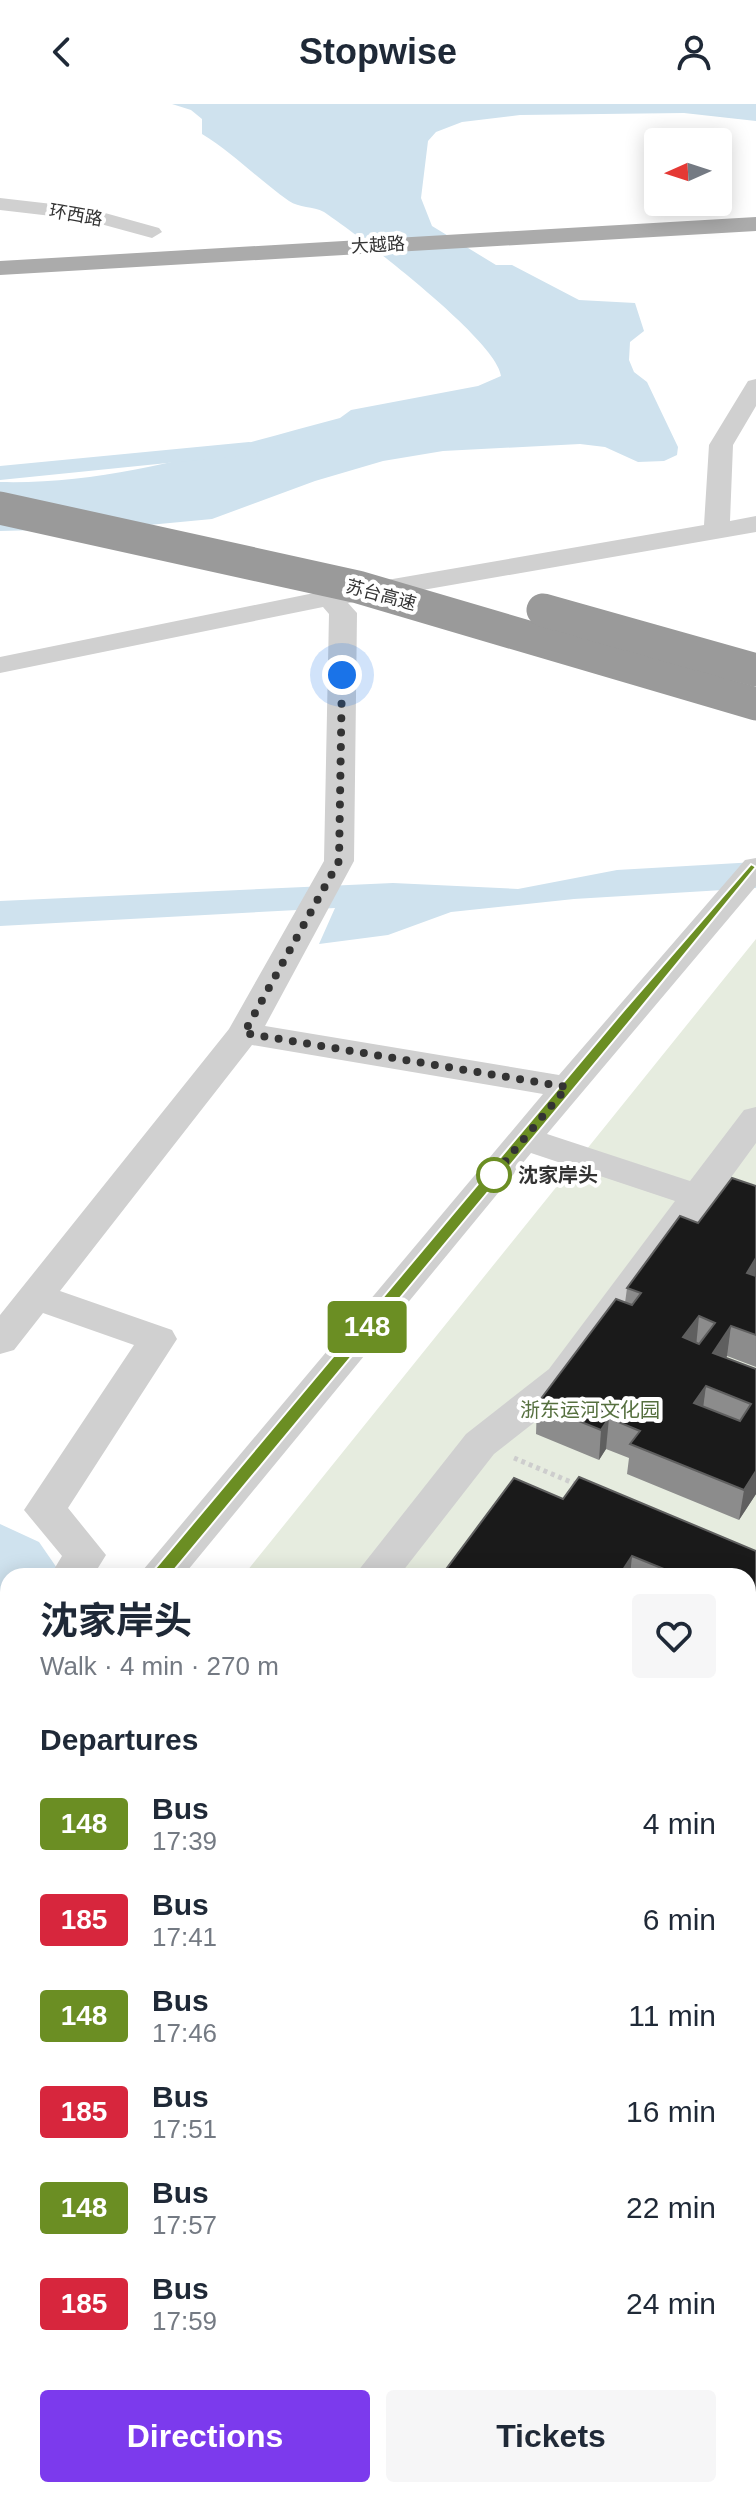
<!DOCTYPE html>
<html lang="en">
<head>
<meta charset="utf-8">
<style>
  body { margin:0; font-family:Helvetica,"Noto Sans SC",sans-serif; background:#f6f6f7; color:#1f2937; height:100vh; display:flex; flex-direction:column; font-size:30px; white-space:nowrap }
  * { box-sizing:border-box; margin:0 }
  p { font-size:26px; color:#747a83 }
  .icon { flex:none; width:44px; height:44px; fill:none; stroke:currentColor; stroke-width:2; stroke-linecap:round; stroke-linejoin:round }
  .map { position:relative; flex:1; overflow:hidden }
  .details { position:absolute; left:0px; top:1464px; width:756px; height:930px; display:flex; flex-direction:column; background:#fff; border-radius:24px 24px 0 0; box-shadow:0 4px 20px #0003 }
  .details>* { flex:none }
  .badge { padding:0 16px; border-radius:6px; font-size:28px; line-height:52px }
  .needle { width:52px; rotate:267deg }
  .tools { position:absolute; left:644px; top:24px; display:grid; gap:16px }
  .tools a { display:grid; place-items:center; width:88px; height:88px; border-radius:8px; background:#fff; box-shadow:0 4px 20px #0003; font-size:40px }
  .you { position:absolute; width:40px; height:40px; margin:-20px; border:6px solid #fff; border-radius:50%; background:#1a73e8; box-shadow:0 0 0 12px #1a73e833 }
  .map>.badge { position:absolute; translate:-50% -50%; box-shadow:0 0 0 4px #fff }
  h2 { padding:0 40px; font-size:30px; line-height:72px }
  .round { display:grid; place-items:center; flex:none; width:84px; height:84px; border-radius:8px; background:#f6f6f7 }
  .summary { display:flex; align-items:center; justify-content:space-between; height:136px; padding:0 40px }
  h1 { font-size:38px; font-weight:700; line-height:60px }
  .primary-button { display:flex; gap:16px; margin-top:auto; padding:16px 40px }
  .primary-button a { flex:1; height:92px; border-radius:8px; background:#7c3aed; color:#fff; font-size:32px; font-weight:700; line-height:92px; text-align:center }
  .primary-button a+a { background:#f6f6f7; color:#1f2937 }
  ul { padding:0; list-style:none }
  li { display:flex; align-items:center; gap:24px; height:96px; padding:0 40px }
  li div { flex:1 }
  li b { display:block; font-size:30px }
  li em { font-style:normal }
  li .badge { min-width:88px; font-weight:700; text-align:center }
  header { display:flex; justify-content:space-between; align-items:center; height:104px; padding:0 40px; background:#fff; font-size:36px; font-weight:700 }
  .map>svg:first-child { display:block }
  .green { fill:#e6ecdf }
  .water { fill:#cfe2ee }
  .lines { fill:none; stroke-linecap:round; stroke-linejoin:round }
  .canal { fill:#cfe2ee; fill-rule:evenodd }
  .path-far1 { stroke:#cdcdcd; stroke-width:5; stroke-dasharray:4 4; stroke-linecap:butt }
  .path { stroke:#cdcdcd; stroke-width:7; stroke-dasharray:5 5; stroke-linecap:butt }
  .minor { fill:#d0d0d0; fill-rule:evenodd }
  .major { fill:#ababab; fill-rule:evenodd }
  .highway-bridge { stroke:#9a9a9a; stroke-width:33 }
  .wall { fill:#8c8c8c }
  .shaded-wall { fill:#5f5f5f }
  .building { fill:#1a1a1a; stroke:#5f5f5f; stroke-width:2; fill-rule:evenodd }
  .line { fill:#6b8e23; stroke:#fff; stroke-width:2 }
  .walk { stroke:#333; stroke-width:8; stroke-dasharray:0 14.4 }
  .stop-dot { fill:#fff; stroke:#6b8e23; stroke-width:4 }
  .labels { text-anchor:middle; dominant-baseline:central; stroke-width:8; stroke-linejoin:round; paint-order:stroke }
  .far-street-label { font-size:18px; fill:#333; stroke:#fff }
  .stop-label { font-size:20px; font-weight:bold; fill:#333; stroke:#fff; text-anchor:start }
  .park-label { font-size:20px; fill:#56703f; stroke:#fff }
</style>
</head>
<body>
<header><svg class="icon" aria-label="back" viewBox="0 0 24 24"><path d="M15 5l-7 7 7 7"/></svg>Stopwise<svg class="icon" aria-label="person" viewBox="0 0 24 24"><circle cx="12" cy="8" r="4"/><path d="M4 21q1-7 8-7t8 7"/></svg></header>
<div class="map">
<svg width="756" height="2393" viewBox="0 0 756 2393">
  <rect width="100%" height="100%" fill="#fff"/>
  <path class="green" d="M756,835v1558h-756v-619l8,-10v622h740v-914h-505z"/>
  <g class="water">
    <path d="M172,0h584v17l-72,-8 -164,2 -58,7 -26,10 -8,9 -7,57 11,28 64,39h16l67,35 56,3 9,28 -14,11 -1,18 5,12 13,10 31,65 -1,8 -13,6 -26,1 -33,-15 -25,-3 -137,7 -60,10 -68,20 -103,38 -95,9 -117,3v-49c116,3 229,-35 340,-64l11,-8 127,-24 23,-10c-4,-36 -143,-141 -177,-164 -11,-6 -25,-4 -35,-11 -30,-21 -56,-48 -87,-67v-15l-11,-9z"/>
    <path d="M756,758v26l-182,11 -123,13 -63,23 -69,9 16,-36 -335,18v-25l393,-18 125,6 99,-19z"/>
    <path d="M0,1420l39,18 20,29 -4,5h-47v33h-8z"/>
  </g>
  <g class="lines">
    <path class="canal" d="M249,338l8,2 4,5 -4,5 -257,26v-14z"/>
    <path class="path-far1" d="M514,1354l64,27"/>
    <g class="path">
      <path d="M0,2124l8,4"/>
      <path d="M748,2331l8,-8"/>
      <path d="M445,2386l12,7"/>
      <path d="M728,2393l6,-7"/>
    </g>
    <g class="minor">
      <path d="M0,94l87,10 72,20 3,4 -10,6 -66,-18 -86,-10z"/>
      <path d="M756,275v27l-23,39 -3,76 26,-5v16l-408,71 9,10 -3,248 -89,165 294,49 186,-215 11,-2v28l-209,248 143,47 54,-71 12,-3v36l-179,246 -83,65 -95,122h-45l112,-142 83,-65 126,-168 -144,-48 -348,423h-45l405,-482 -291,-49 -192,246 112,39 5,9 -109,169 38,47 -13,21h-43l12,-20 -38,-46 110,-165 -91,-32 -29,37 -14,4v-39l229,-286 95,-168 5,-247 -6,-7 -323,66v-16l329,-67 375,-65 5,-80 39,-64z"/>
      <path d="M0,1507l8,3v75l-8,2v-41l8,-2 -8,-3z"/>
      <path d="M8,1639v44l-8,3v-45z"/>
      <path d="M8,1915v51l-8,3v-51z"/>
    </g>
    <path class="major" d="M756,113v14l-756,44v-14z"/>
    <g class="highway-bridge">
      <path d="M0,404l358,79 398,117"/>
      <path d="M543,506l213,60"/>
    </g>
  </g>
  <g class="wall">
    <path d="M756,1082v181l-29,-11 -1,2 30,11v125l-17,26 -112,-46 2,-16 -23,-9 -7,11 -63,-26 1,-30 88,-101 2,-15 71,-65z"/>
    <path d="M563,1395l193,52v334l-8,14v-323h-307z"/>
  </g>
  <g class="shaded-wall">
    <path d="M756,1154v24l-9,-9z"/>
    <path d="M699,1212l-3,31 -13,-10z"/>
    <path d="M731,1222l-4,30 -18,27 4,-30z"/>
    <path d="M706,1282l-4,30 -8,-13z"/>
    <path d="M609,1314l-3,31 -7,11 2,-30z"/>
    <path d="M756,1367v23l-17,26 5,-30z"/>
    <path d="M632,1452l-2,20h-11z"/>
    <path d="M756,1760v21l-8,14v-20z"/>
  </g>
  <g class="building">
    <path d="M732,1074l24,8v72l-9,15 9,3v59l-25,-9 -18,27 43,16v102l-12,19 -114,-46 10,-13 -31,-13 -8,12 -64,-26 79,-105 16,6 9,-12 -14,-5 53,-72 18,7zM699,1212l16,7 -16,21 -16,-7zM706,1282l45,18 -11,17 -46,-18z"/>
    <path d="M579,1373l177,74v313l-8,15v-303h-67l-49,-20 -13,20h-178l73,-98 49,21z"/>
    <path d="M0,2178l8,5v203h332l12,7h-352z"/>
  </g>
  <path class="line" d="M751,760l5,3 -121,148 -470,566h-12v-10l472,-562z"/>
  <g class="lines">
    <path class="walk" d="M342,571l-3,186 -95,172 323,54 -73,88"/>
  </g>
  <circle class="stop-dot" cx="494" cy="1071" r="16"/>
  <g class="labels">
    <g class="far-street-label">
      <text transform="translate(76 111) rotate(10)">环西路</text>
      <text transform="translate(378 141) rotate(-3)">大越路</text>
      <text transform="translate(381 491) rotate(15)">苏台高速</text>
    </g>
    <g class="stop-label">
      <text x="518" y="1071">沈家岸头</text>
    </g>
    <g class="park-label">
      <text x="590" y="1306">浙东运河文化园</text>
    </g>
  </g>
</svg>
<div class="tools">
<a><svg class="needle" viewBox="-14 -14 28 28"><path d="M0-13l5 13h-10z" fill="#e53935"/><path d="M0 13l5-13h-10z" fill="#747a83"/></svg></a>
</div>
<div class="you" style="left:342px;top:571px"></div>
<b class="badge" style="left:367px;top:1223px;background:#6b8e23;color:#fff">148</b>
<section class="details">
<div class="summary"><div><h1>沈家岸头</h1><p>Walk · 4 min · 270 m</p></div><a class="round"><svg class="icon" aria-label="heart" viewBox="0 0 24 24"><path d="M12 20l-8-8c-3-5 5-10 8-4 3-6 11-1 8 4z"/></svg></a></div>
<h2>Departures</h2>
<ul>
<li><span class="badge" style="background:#6b8e23;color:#fff">148</span><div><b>Bus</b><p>17:39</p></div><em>4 min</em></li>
<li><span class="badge" style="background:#d7263d;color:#fff">185</span><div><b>Bus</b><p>17:41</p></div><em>6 min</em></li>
<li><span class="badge" style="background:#6b8e23;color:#fff">148</span><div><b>Bus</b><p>17:46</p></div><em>11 min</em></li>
<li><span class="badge" style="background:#d7263d;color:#fff">185</span><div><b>Bus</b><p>17:51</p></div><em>16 min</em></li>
<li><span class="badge" style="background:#6b8e23;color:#fff">148</span><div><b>Bus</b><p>17:57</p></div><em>22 min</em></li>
<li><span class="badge" style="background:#d7263d;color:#fff">185</span><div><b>Bus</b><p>17:59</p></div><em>24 min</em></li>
</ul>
<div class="primary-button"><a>Directions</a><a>Tickets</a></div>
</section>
</div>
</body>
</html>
